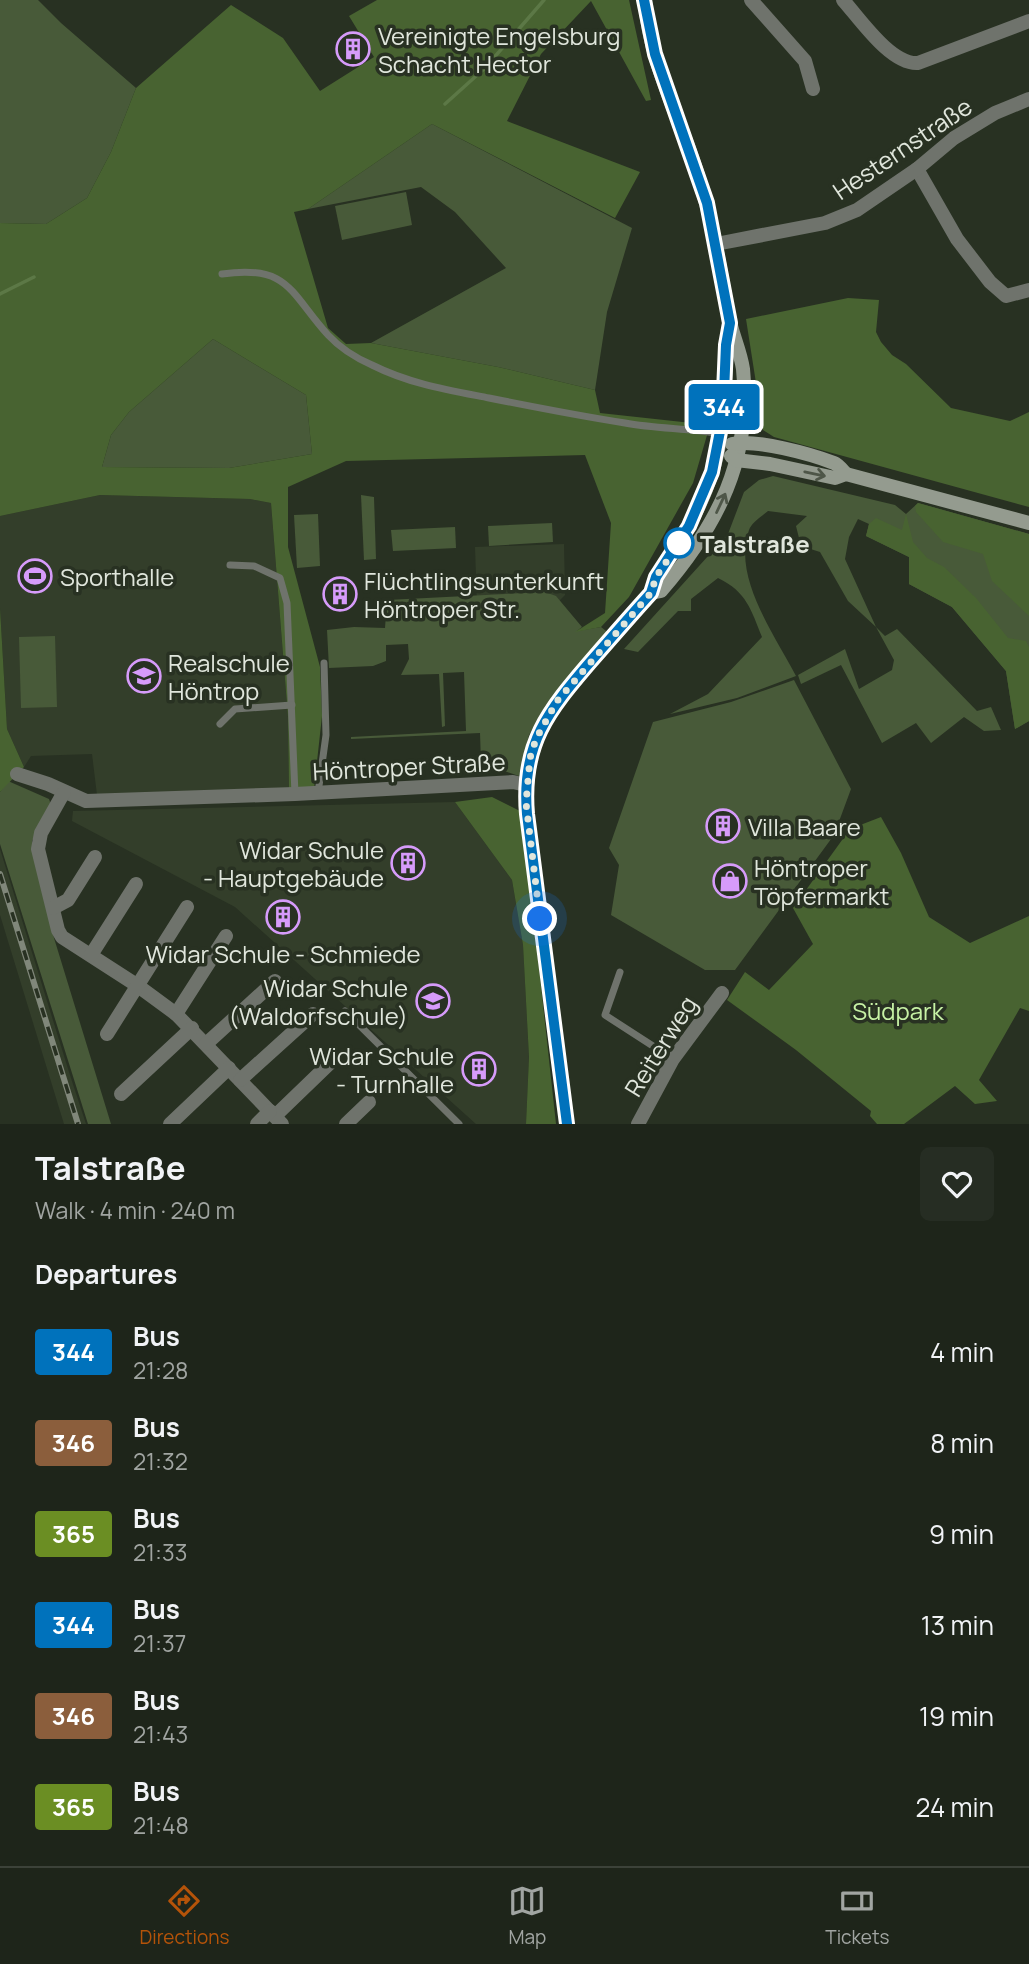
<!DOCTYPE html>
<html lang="en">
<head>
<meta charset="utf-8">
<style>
  body { margin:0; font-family:Manrope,sans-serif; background:#262d23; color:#f1f3f6; height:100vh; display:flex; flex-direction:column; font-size:26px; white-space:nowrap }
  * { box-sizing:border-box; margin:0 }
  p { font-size:23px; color:#a1a5a2 }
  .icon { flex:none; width:38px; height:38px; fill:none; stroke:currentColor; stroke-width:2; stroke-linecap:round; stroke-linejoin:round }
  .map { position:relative; height:1124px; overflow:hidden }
  .side { display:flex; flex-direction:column; background:#1e251a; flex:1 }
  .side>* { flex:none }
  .badge { padding:0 14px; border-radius:5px; font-size:24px; line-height:46px }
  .you { position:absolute; width:35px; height:35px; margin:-18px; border:5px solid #fff; border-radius:50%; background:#1a73e8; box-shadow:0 0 0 10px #1a73e833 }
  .map>.badge { position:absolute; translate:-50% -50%; box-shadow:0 0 0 4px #fff }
  h2 { padding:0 35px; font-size:26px; line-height:63px }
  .round { display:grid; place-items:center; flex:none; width:74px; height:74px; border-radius:10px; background:#262d23 }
  .headline { display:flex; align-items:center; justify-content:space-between; height:119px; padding:0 35px }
  h1 { font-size:33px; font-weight:700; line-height:52px }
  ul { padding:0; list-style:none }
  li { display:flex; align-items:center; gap:21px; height:91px; padding:0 35px }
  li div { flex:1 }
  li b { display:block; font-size:26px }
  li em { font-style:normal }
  li .badge { min-width:77px; font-weight:700; text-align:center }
  .tab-bar { display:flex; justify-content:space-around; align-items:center; height:98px; border-top:2px solid #3c4239; background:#1e251a; font-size:19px; color:#a1a5a2 }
  .tab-bar a { display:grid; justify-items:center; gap:4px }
  .tab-bar .active { color:#b45309 }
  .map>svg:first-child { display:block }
  .built { fill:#333e2a }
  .green { fill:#485a39 }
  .forest { fill:#486331; fill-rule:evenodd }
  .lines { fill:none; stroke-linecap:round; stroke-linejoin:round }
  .stream { stroke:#5c7846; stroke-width:3.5 }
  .lane { stroke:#6f736c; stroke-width:7 }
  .street { stroke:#6f736c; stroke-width:14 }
  .secondary { stroke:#949b8f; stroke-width:14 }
  .rail-casing { stroke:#80877a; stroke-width:6 }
  .rail { stroke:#283122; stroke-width:3.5; stroke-dasharray:10; stroke-linecap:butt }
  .oneway { stroke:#4e5648 }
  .line-casing { stroke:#fff; stroke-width:16 }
  .line { stroke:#0072bc; stroke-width:10 }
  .walk { stroke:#e0e6dc; stroke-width:7; stroke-dasharray:0 12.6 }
  .stop-dot { fill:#fff; stroke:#0072bc; stroke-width:3.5 }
  .labels { text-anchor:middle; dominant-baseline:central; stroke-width:7; stroke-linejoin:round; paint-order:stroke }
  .poi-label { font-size:24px; fill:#e0e6dc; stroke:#283122; text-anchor:start }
  .street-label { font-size:24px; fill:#e0e6dc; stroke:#283122 }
  .stop-label { font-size:24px; font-weight:bold; fill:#e0e6dc; stroke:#283122; text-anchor:start }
  .park-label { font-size:24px; fill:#c7f2a5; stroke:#283122 }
</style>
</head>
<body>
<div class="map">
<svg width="1029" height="1124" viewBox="0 0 1029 1124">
  <rect width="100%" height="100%" fill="#283122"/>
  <g class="built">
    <path d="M100,495l150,4 21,4 17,214 1,73 -192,5 -5,-41 -61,2 -7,11 -17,-38 -7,-121v-92z"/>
    <path d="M564,544l1,51 -6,6 -81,33 -3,-87z"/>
    <path d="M455,802l57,78 11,65 6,112 -3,67h-50l-241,-217 -163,-86 1,-10z"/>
    <path d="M0,849l69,223 17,52h-22l-64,-209z"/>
  </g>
  <g class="green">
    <path d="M0,0h38l23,23 75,65 -25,64 -24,46 -41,26 -46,-1z"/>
    <path d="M432,124l200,104 -25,84 -12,78 -97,-23 -127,-24 135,-75 -51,-56 -34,-25 -113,22z"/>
    <path d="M406,192l6,33 -70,15 -7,-34z"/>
    <path d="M213,339l93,56 6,59 -83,14 -127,-1 9,-32 18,-23z"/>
    <path d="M773,476l122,29 11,9 12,-11 111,31v187l-14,8 -9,-58 -54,-64 -43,-23v-27l-43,-21 3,-12 -11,-5 -9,18 -4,22 31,68 9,9 12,-7 80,82 14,-4 10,23 -17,1 -20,-14 -33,26 -15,-20 -34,20 -41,-78 -40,19 -3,-9 47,-26 14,40 33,-19 2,-10 -18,-33 -28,-26 -28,-49 -19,-6 -5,-20 11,-10 -39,-5c-6,5 -17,12 -19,19 -17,47 26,105 47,146l-59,22 -67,16 38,-20 54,-57c-11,-27 -15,-45 -44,-59l-27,21v12h-13l-40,41 -14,-3 104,-115 16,-42 15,-12z"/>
    <path d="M361,495l13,2 2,62 -12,1z"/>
    <path d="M318,514l2,52 -23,2 -3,-53z"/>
    <path d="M552,523l1,19 -64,4 -1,-20z"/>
    <path d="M455,527l1,21 -63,3 -2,-21z"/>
    <path d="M545,592l11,4 26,31 -5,4 24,-4 9,7 -65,72 -16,29 -10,41 -38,-13 -1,-30 -129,6v-2l115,-6 -2,-59 -21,1 2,53 -3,1 -3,-53 -38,1 8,-16 -1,-15 -22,1v16l-13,5 -44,2 -2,-38 27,-3 31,1 2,-28z"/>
    <path d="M55,636l2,71 -36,1 -2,-71z"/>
    <path d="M794,680l57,109 -17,46 -99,135h-30l-94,-55 8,-50 -10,-17 44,-126 78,-20z"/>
    <path d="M8,781l41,18 2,6 -19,36 22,97 57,186h-23l-88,-280v-52z"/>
  </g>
  <g class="forest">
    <path d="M377,0h252l22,100 -5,1 -55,-100 -50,53 -34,67 133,51 -25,46 -183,-94 -124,85 -14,3 34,116 18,16 25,-1 127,24 97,23 5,23 110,12 -17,58 -64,114 -28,30 -26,5 30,-19 6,-90 -26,-68 -239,6 -58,26v60l32,120 2,49 -8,73 -25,1 -1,-73 -17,-214 -21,-4 -150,-4 -100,21v-293l46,1 41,-26 24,-46 25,-64 95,-83 52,33 37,53 54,-34 -25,-41zM213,339l93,56 6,59 -83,14 -127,-1 9,-32 18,-23z"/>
    <path d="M848,298l31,2 -3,32 5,10 11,13 14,9 45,44 59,13 19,-9v95l-255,-70 -11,-7 -5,-14 -2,-33 -10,-64z"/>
    <path d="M918,503l111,31v82l-37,-35 -9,-27 -40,-12 -27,-30 -1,-6z"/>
    <path d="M906,514l7,28 14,16 17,9 32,31 32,40 18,3 3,6v74l-14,8 -9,-58 -54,-64 -43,-23v-27l-43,-21 3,-12 7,-6 26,12z"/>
    <path d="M0,608l7,121 17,38 -24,25z"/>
    <path d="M492,797l30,15 34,312h-30l3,-67 -6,-112 -11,-65 -57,-78z"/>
    <path d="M881,817l20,36 28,64 41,26 59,-27v95l-9,-3 -41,72 18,21 -22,3 -20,-18 -51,38h-27l-7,-8 1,-5 -75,-61 -69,-50 18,-28 24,18 44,-46 -20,-36 57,-79z"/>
  </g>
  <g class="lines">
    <g class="stream">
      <path d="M445,104l40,-36 59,-68"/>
      <path d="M0,294l34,-17"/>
    </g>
    <g class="lane">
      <path d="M222,274c67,-10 68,19 106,61 12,13 28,23 44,30 38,19 76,25 117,33 45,9 91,18 136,25 32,6 64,5 96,11"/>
      <path d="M230,565l24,1 26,12 7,25 8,191"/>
      <path d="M220,724l15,-15 57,-4"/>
      <path d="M318,793l8,-58 -2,-72"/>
      <path d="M620,972l-15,43 68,44"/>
      <path d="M345,1011l114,113"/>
    </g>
    <g class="street">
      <path d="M751,0l54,61 8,28"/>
      <path d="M843,0c17,19 48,65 75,63l111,-42"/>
      <path d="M917,169l40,70 33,43 16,14 23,-6"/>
      <path d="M716,244l109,-21 32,-13 60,-41 37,-31 41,-25 34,-14"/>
      <path d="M17,774l31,10 38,17 209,-7 218,-12 13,3"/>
      <path d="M64,792l-23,41 -3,16 20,81 4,7 76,49 38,28 106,110"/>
      <path d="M53,908l15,-8 27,-43"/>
      <path d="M91,955l45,-71"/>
      <path d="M176,1014l50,-78"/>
      <path d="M107,1034l80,-127"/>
      <path d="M206,1044l69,-63"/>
      <path d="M240,1080l73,-66"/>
      <path d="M121,1094l71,-66"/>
      <path d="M275,1116l56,-54"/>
      <path d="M170,1124l59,-56"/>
      <path d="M257,1124l13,-13"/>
      <path d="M346,1124l23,-22"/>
      <path d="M638,1124l35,-65 49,-66"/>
    </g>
    <g class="secondary">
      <path d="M645,0c3,54 29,107 47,157 18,51 27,103 36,156 3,19 12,36 15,56 9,90 -25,156 -82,222l-10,2"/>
      <path d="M732,444c24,-5 79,10 102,19 5,2 8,7 12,11"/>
      <path d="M731,456l5,4 34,4 65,14 11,-4 183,49"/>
      <path d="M567,1124l-40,-310c-5,-70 21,-103 64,-153 20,-23 40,-46 60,-68 7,-25 25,-43 37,-66 10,-17 18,-36 24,-54 16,-49 10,-100 18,-150"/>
    </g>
    <defs>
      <path id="rail" d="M0,874l78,250"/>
    </defs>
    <use href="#rail" class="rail-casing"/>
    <use href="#rail" class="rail"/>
  </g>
  <defs><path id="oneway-shaft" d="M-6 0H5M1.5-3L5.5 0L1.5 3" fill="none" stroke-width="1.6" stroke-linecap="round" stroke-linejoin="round" transform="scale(1.75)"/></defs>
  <g class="oneway">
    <use href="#oneway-shaft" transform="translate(815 474) rotate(12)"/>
    <use href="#oneway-shaft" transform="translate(721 503) rotate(-65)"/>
  </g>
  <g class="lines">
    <defs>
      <path id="line" d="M567,1124l-40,-310c-6,-70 21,-103 64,-153 20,-23 40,-46 60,-68l5,-16 33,-51 23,-54 11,-56 3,-71 4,-22 -23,-120 -52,-149 -11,-54"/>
    </defs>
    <use href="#line" class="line-casing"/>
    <use href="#line" class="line"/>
    <path class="walk" d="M540,919l-14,-116 4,-45 6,-19 21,-38 94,-108 5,-16 23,-34"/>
  </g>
  <defs>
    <symbol id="building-ring" viewBox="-11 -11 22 22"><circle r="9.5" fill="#283122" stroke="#d69bfa" stroke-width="1.5"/><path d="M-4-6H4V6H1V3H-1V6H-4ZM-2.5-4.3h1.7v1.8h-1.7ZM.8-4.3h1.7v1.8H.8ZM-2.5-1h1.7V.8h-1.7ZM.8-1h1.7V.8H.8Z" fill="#d69bfa"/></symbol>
    <symbol id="stadium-ring" viewBox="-11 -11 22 22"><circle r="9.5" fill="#283122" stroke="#d69bfa" stroke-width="1.5"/><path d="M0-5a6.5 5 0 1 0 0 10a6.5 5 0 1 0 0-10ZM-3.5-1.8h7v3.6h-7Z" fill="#d69bfa"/></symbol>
    <symbol id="school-ring" viewBox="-11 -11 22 22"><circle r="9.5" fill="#283122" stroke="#d69bfa" stroke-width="1.5"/><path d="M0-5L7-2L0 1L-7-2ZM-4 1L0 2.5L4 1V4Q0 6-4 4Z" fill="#d69bfa"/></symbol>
    <symbol id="shop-ring" viewBox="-11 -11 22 22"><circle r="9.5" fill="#283122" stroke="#d69bfa" stroke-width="1.5"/><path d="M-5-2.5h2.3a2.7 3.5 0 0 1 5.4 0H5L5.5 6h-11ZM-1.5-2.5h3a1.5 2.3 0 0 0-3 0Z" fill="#d69bfa"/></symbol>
  </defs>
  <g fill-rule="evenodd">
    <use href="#building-ring" x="334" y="30" width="38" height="38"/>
    <use href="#stadium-ring" x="16" y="557" width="38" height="38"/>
    <use href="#building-ring" x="321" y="575" width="38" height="38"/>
    <use href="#school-ring" x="125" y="657" width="38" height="38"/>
    <use href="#building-ring" x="704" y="807" width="38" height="38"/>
    <use href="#building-ring" x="389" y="844" width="38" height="38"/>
    <use href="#shop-ring" x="711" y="862" width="38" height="38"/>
    <use href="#building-ring" x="264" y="898" width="38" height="38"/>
    <use href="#school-ring" x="414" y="982" width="38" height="38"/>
    <use href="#building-ring" x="460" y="1050" width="38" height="38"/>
  </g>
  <circle class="stop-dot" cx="679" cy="543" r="14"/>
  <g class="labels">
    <g class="poi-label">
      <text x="378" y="35">Vereinigte Engelsburg<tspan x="378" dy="28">Schacht Hector</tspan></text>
      <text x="60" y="576">Sporthalle</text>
      <text x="364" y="580">Flüchtlingsunterkunft<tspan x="364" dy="28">Höntroper Str.</tspan></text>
      <text x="168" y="662">Realschule<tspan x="168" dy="28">Höntrop</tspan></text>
      <text x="748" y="826">Villa Baare</text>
      <text x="384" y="849" text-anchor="end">Widar Schule<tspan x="384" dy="28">- Hauptgebäude</tspan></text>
      <text x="754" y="867">Höntroper<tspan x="754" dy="28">Töpfermarkt</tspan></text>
      <text x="283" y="953" text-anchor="middle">Widar Schule - Schmiede</text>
      <text x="408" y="987" text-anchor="end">Widar Schule<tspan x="408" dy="28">(Waldorfschule)</tspan></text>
      <text x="454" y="1055" text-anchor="end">Widar Schule<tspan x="454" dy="28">- Turnhalle</tspan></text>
    </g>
    <g class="street-label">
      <text transform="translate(902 148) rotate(-34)">Hesternstraße</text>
      <text transform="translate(409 766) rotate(-3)">Höntroper Straße</text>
      <text transform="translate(660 1046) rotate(-58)">Reiterweg</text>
    </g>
    <g class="stop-label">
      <text x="700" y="543">Talstraße</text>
    </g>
    <g class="park-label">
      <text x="898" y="1010">Südpark</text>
    </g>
  </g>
</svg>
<div class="you" style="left:540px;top:919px"></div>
<b class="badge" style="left:724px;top:407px;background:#0072bc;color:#fff">344</b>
</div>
<section class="side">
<div class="headline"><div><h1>Talstraße</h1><p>Walk · 4 min · 240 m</p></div><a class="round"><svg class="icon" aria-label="heart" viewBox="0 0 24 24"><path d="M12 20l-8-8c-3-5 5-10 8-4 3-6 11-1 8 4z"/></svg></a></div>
<h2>Departures</h2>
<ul>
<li><span class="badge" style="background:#0072bc;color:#fff">344</span><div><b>Bus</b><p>21:28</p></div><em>4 min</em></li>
<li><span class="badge" style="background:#8b5e3c;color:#fff">346</span><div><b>Bus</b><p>21:32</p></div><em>8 min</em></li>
<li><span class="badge" style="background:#6b8e23;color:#fff">365</span><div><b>Bus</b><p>21:33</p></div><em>9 min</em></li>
<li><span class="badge" style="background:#0072bc;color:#fff">344</span><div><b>Bus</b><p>21:37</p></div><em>13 min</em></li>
<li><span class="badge" style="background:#8b5e3c;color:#fff">346</span><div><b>Bus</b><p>21:43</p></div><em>19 min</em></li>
<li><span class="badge" style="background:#6b8e23;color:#fff">365</span><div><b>Bus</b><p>21:48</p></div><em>24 min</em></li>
</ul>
</section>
<nav class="tab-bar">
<a class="active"><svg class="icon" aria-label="directions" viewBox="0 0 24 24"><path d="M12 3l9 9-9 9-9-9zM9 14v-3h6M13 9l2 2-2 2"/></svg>Directions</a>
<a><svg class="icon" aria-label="map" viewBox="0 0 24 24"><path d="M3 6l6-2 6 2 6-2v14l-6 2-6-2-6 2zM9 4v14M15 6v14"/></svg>Map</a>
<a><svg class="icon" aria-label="tickets" viewBox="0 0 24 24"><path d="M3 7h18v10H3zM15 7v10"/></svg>Tickets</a>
</nav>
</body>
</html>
